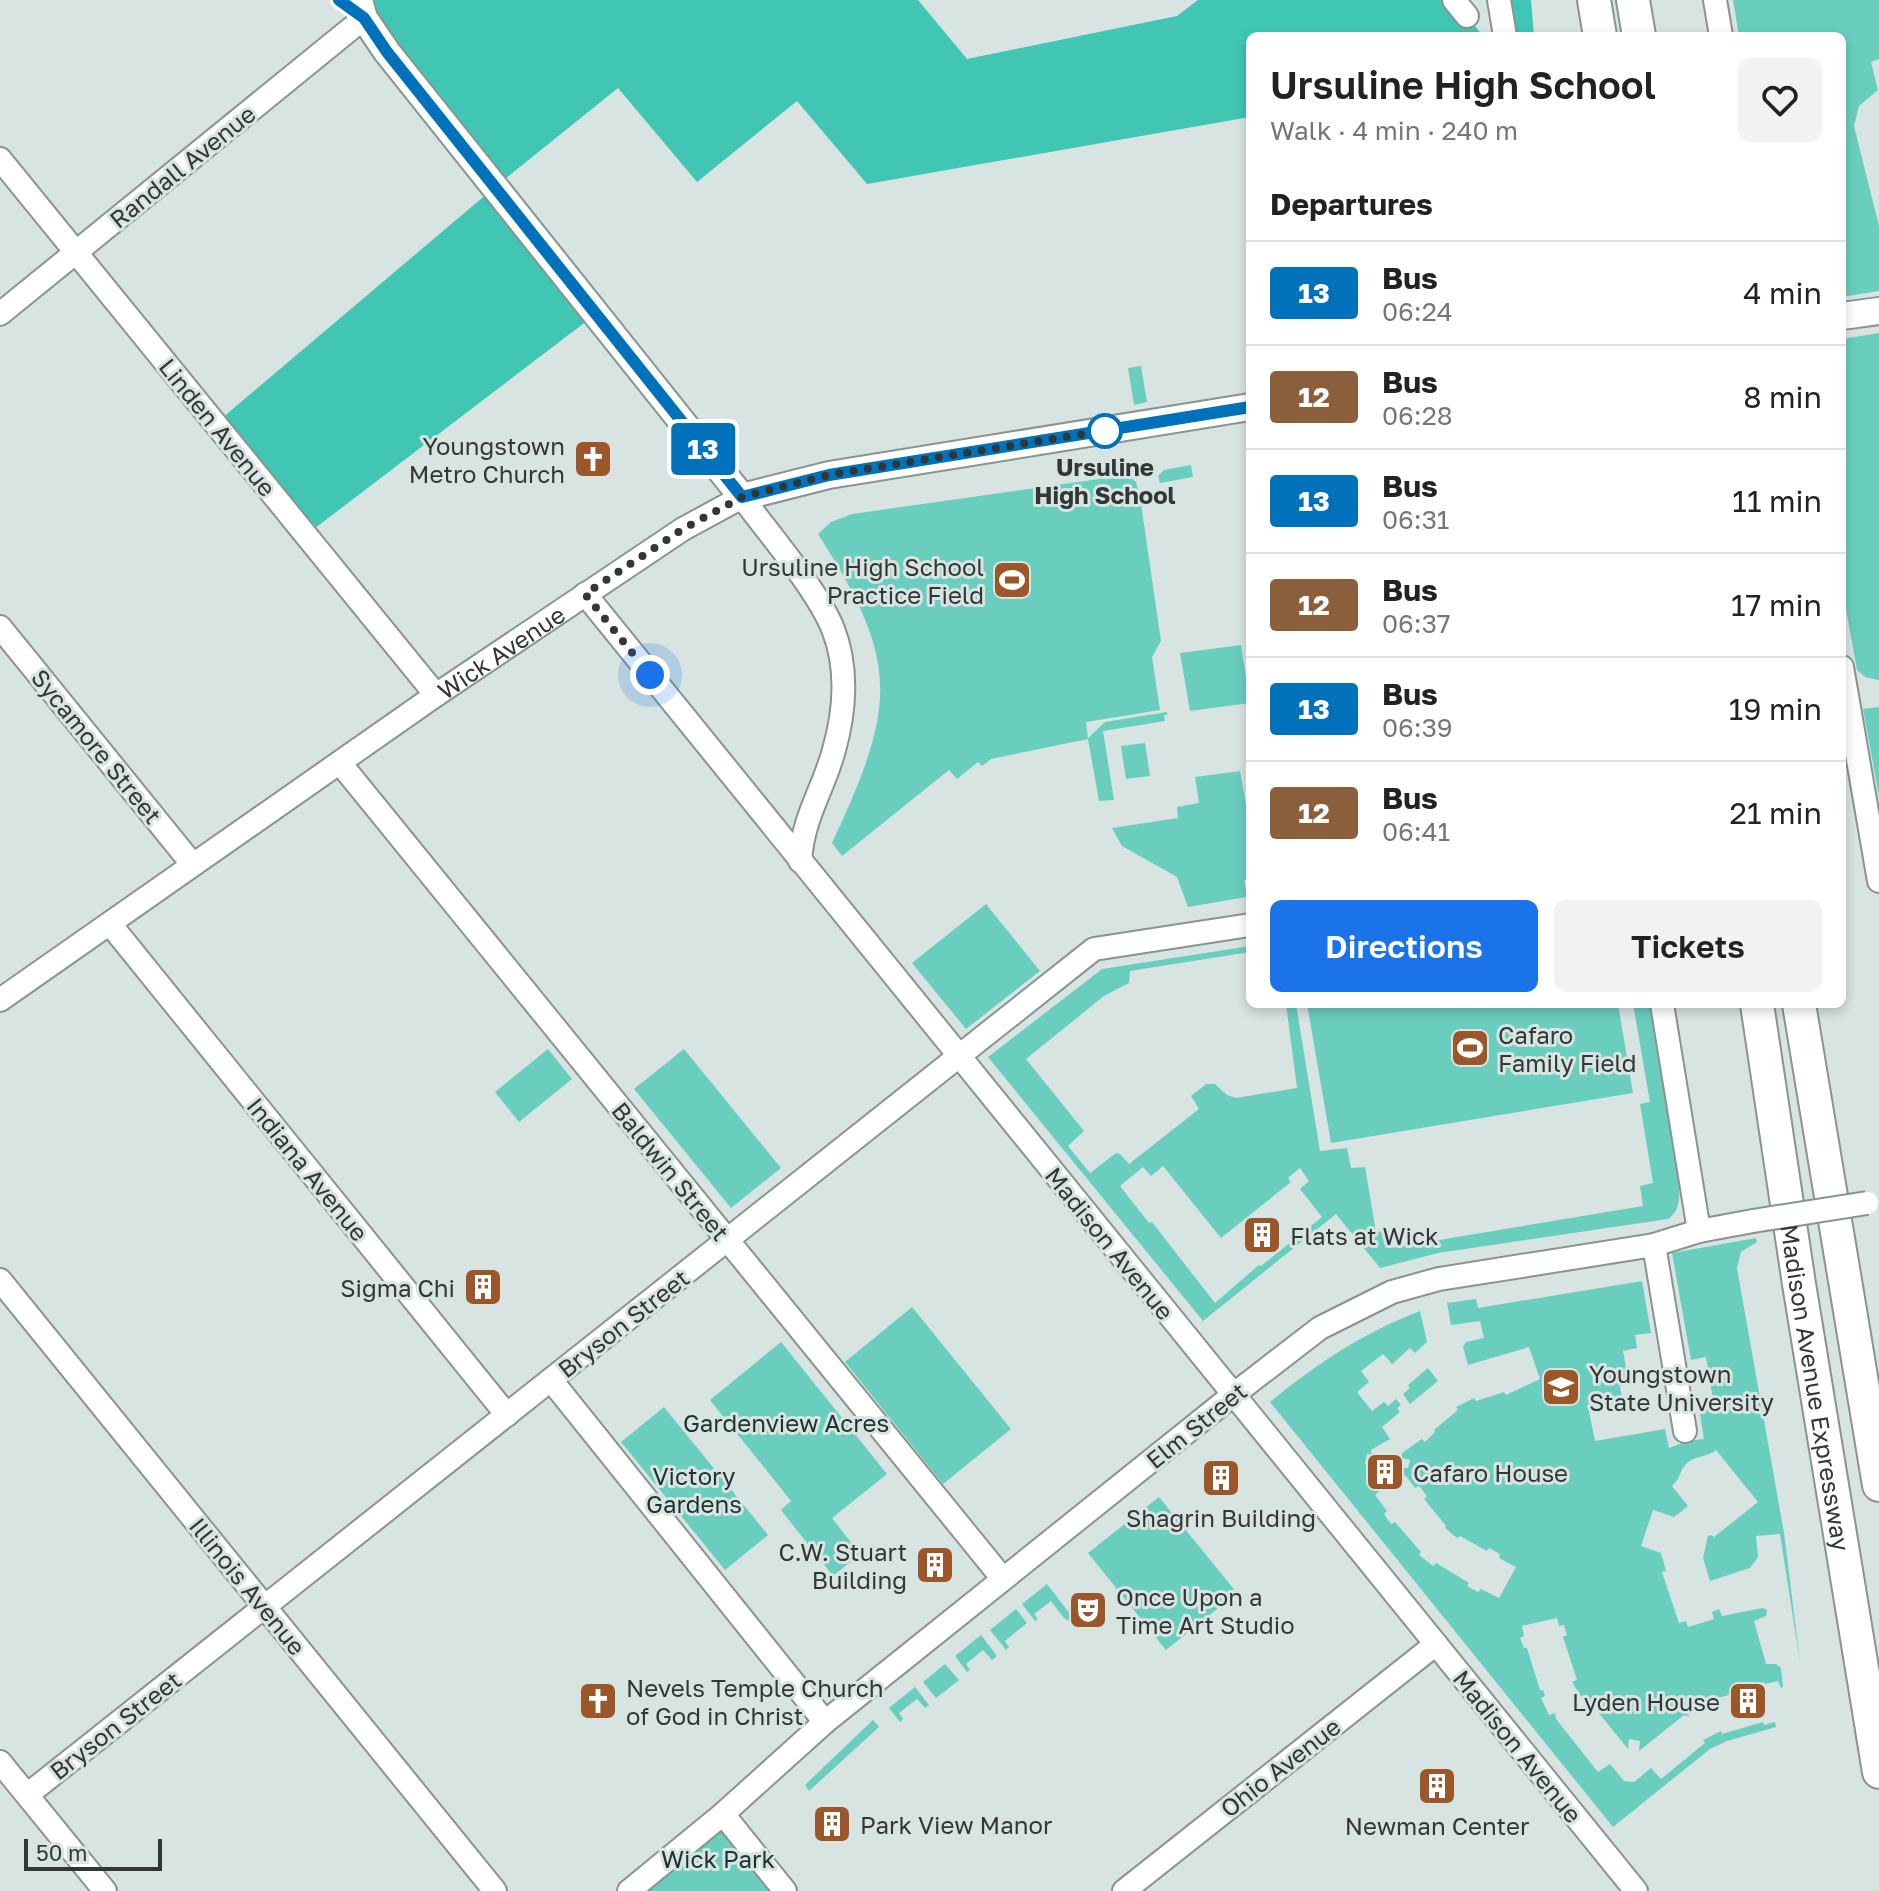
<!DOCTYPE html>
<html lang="en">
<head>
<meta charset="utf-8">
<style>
  body { margin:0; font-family:"Golos Text",sans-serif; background:#f2f2f2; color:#222; height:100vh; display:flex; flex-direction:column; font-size:30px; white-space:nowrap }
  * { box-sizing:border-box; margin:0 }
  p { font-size:26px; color:#767676 }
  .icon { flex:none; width:44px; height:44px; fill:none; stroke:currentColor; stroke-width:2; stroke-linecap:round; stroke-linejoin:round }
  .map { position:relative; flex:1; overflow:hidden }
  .sheet { position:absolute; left:1246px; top:32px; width:600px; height:976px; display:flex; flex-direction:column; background:#fff; border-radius:12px; box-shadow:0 4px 12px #0003 }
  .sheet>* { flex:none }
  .badge { padding:0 16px; border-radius:6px; font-size:28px; line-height:52px }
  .scale { position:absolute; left:24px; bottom:20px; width:138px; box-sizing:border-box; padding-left:8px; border:4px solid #323736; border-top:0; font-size:22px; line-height:28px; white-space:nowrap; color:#323736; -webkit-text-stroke:6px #d8e4e2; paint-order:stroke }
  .you { position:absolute; width:40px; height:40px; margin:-20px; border:6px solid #fff; border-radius:50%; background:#1a73e8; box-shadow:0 0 0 12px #1a73e833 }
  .map>.badge { position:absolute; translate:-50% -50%; box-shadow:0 0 0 4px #fff }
  h2 { padding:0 24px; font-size:30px; line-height:72px }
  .round { display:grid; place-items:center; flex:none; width:84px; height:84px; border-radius:12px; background:#f2f2f2 }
  .head { display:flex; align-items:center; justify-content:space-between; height:136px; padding:0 24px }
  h1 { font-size:38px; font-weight:600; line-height:60px }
  .action { display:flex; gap:16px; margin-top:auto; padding:16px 24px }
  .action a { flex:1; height:92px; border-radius:12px; background:#1a73e8; color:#fff; font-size:32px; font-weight:600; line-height:92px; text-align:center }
  .action a+a { background:#f2f2f2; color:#222 }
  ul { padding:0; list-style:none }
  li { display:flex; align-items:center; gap:24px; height:104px; padding:0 24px; border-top:2px solid #e0e0e0 }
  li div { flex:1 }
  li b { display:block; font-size:30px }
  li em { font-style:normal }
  li .badge { min-width:88px; font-weight:700; text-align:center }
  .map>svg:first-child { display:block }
  .green { fill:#69cebe; fill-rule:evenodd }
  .forest { fill:#41c6b4 }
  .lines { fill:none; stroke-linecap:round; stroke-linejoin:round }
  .minor-casing { stroke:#899491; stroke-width:26 }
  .major-casing { stroke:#899491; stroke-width:30 }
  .highway-casing { stroke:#899491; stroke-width:36 }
  .minor { stroke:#fff; stroke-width:22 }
  .major { stroke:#fff; stroke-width:26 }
  .highway { stroke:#fff; stroke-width:32 }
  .minor-bridge-casing { stroke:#899491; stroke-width:26; stroke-linecap:butt }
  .minor-bridge { stroke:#fff; stroke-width:22 }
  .line-casing { stroke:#fff; stroke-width:18 }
  .line { stroke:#0072bc; stroke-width:12 }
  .walk { stroke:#323736; stroke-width:8; stroke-dasharray:0 14.4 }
  .stop-dot { fill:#fff; stroke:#0072bc; stroke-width:4 }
  .labels { text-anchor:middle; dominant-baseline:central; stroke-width:6; stroke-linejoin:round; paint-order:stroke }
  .street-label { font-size:24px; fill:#323736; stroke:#d8e4e2 }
  .poi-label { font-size:24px; fill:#323736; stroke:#d8e4e2; text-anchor:start }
  .stop-label { font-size:24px; font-weight:bold; fill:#323736; stroke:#d8e4e2 }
  .park-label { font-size:24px; fill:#1d3330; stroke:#d8e4e2 }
</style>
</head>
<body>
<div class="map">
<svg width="1879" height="1891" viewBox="0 0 1879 1891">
  <rect width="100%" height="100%" fill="#d8e4e2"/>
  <g class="green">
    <path d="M1733,0h146v59l-8,3 7,28 -19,16 -5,20 25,100v65l-37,6v-261h-103z"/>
    <path d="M1879,333v347h-1l-13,-3 -8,-7 -15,-83v-248z"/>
    <path d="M1141,366l6,36 -13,3 -6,-37z"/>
    <path d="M1191,465l2,12 -33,6 -2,-7 6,-6z"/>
    <path d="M1128,475l8,7 4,15 21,144 -9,16 8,53 -74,12 2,16 17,-16 62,-10v3h-3l1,6 -62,10 11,69 -15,1 -11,-62 -97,20 -9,7 -4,-4 -21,17 -8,-9 -107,86 -10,-13c64,-137 69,-180 -14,-309l13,-12 21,-8z"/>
    <path d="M1241,645l9,58 -60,8 -10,-58z"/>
    <path d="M1879,707v89l-16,-87z"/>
    <path d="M1145,743l5,33 -24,3 -5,-33z"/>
    <path d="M1240,771l10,56v52l-6,1 3,17 -59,10 -11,-30 -55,-31 -10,-18 66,-10 -1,-11 22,-4 -4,-26z"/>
    <path d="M986,904l54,67 -74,58 -54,-66z"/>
    <path d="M1250,946v6l-120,19 -1,12 -25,13 -78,63 58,72 -16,15 22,27 26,-20 4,1 9,10 70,-55 -8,-13 15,-12h9l12,11 9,3 61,-10 -11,-84h10l24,147 27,-3 4,20 14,-1 11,65 12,-1 3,17 252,-42 -3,-20 13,-3 -13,-79 10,-2 -17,-98h16l30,175c0,15 3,31 -11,40l-230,34 -58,15 -44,-54 -133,107 -215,-264 114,-88zM1163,1166l58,72 70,-56 -3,-4 12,-10 9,13 -9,8 22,28 -61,49 -2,-1 -44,38 -63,-81 -3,1 -29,-37 23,-19 8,9z"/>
    <path d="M1307,1004h311l15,89 -302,50z"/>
    <path d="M548,1049l24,30 -53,43 -24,-30z"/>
    <path d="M684,1049l97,119 -50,40 -97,-119z"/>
    <path d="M1756,1238l1,4 -16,10 -4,16 47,265 16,129 -20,-128 -24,2 2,21 -8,11 -40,13 -7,-23 5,-22 3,-1 3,2 44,-35 -42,-52c-9,8 -22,5 -30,14 -7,7 -6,16 -14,22l16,20 -14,11 -21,-7 -12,36 20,7 5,18 -4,1 17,51 7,-2 2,6 26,-8 -2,-7 7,-3 3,7 41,-8 4,2 -1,6 -12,5 12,43h10l5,4 2,19 -2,1 -3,-7 -13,3 -2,-2 -11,3 1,3 -42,12 1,6 -5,2 -3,-6 -17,9 2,5 -5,-1 -45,36 1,-10 -11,-2 -1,10 -43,-53 -3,2 -10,-16 5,-2 -14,-43 4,-2 -3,-10 -5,1 -2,-8 -35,8 2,10 -4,2 4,10h3l13,42h3l2,6 -4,2 8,17 6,-2 1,6 42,53 12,-8 14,17 10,1 17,-14 10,11 44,-36 -2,-3 18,-9 1,3 41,-12 1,3 11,-3 1,5 -49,14 -17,8 -97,78 -343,-425c48,-39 91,-68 150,-91l7,31 -12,11 -5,-5 -18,16 -9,-10 -22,17 8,11 -12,10 15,19 12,-9 4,4 8,-7 5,6 -4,3 3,4 -18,15 8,12 -19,11 1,5 -5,-1 -2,10 6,2 -2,4 16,16 -10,9 12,16 -3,3 7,10 4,-2 26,30 -2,3 14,11 3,-3 33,20 -2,3 11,6 3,-3 18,9 17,-31 -17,-9 1,-4 -11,-6 -2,3 -27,-15 -3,2 -12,-10 1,-2 -22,-27 3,-3 -8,-10 -4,2 -9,-12 -5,-2 -1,-6h8l2,-8 -8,-2v-5l20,-14 3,3 10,-10 -1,-2 24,-20 -2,-3 18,-9 2,3 28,-9 2,3 34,-16 -11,-32 -61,18 -5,-18 3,-5 18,-4 -4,-17 -29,4 -4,-22 29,-4 2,9 164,-27 9,52 -16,2 2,13 -14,3 6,33 -9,2 3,19 -34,6 6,30 70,-12 4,19 18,-7 17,-2 -5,-31 15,-3 -8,-48 -15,3 -19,-107z"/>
    <path d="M912,1307l99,122 -68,55 -98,-122z"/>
    <path d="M781,1342l106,132 -55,44 28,36 -27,22 -52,-66 10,-9 -81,-101z"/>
    <path d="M1428,1368l10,13 -28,23 -7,-10 7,-6 -2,-3z"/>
    <path d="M664,1407l104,128 -43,35 -104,-128z"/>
    <path d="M1159,1497l78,96 -71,57 -78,-97z"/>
    <path d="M1047,1584l27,35 -3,3 -7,-4 -13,-17 -17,13 4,5 -3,2 -13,-17z"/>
    <path d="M1016,1609l11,14 -22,18 4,6 -3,3 -16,-20z"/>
    <path d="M981,1635l16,21 -5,4 -9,-10 -17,14 4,6 -3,2 -12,-16z"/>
    <path d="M945,1664l14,16 -23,18 -13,-16z"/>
    <path d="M915,1687l14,18 -4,3 -8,-9 -18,14 4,6 -3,3 -11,-14z"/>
    <path d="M873,1720l6,7 -70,64 -4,-6z"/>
    <path d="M723,1814l62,77h-156z"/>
  </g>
  <g class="forest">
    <path d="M359,0h559l49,59 210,-43 21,-16h256l29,36h-233v81l-383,67 -70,-83 -100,81 -79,-94 -123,99 101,127 -290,221 -91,-111 280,-237z"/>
    <path d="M1499,0h32l3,36h-29z"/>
  </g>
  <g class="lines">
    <defs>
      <g id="minor">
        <path d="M1454,0l13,16"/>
        <path d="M1499,0l6,36"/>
        <path d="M1715,0l6,36"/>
        <path d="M0,159l436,536"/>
        <path d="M0,314l364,-296"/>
        <path d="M585,594l1051,1297"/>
        <path d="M0,627l193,238"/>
        <path d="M1842,667l37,214"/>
        <path d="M340,763l663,816"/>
        <path d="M110,924l397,491"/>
        <path id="s1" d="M0,1000l436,-305 247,-166 59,-32c26,36 75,92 91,132 15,38 12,82 1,121 -11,41 -31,66 -34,111"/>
        <path d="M1662,1004l37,227"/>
        <path d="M1654,1245l31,186"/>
        <path d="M0,1280l495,611"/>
        <path d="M551,1380l274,342"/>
        <path d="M0,1762l105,129"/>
        <path d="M27,1795l1067,-846 156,-24"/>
        <path d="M723,1814l62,77"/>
        <path d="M629,1891l94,-77 102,-92 408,-327 87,-67 72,-36 47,-13 215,-34 45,-14 54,-10"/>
        <path d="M1124,1891l312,-247"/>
      </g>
      <g id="major">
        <path d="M359,0l5,18 23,34 355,445 87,-22 421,-68"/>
        <path d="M1842,316l37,-5"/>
      </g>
      <g id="highway">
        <path d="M1594,0l6,36"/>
        <path d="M1633,0l6,36"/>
        <path id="s2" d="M1757,1004l42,280 80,488"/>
        <path d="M1799,1004l80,481"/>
      </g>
    </defs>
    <use href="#minor" class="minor-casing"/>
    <use href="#major" class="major-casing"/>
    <use href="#highway" class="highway-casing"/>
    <use href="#minor" class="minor"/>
    <use href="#major" class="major"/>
    <use href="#highway" class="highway"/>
    <defs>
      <path id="minor-bridge" d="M1753,1221l114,-18"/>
    </defs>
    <use href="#minor-bridge" class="minor-bridge-casing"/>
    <use href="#minor-bridge" class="minor-bridge"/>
  </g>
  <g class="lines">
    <defs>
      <path id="line" d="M339,0l25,18 23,34 355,445 87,-22 421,-68"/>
    </defs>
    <use href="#line" class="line-casing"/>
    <use href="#line" class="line"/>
    <path class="walk" d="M650,675l-65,-81 98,-65 59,-32 87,-22 286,-46 -10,2"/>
  </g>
  <defs>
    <symbol id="church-square" viewBox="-11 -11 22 22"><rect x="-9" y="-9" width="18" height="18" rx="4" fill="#9b572a" stroke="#d8e4e2"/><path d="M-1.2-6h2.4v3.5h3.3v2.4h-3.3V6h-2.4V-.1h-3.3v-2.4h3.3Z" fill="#fff"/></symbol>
    <symbol id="stadium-square" viewBox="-11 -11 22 22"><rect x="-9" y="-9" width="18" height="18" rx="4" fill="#9b572a" stroke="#d8e4e2"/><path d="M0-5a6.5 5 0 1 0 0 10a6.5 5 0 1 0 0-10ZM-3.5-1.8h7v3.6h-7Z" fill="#fff"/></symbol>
    <symbol id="building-square" viewBox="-11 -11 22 22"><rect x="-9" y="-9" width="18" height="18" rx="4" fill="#9b572a" stroke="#d8e4e2"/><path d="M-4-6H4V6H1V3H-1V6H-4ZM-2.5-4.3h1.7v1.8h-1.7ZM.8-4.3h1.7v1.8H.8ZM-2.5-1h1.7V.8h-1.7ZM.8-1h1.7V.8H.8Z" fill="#fff"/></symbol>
    <symbol id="university-square" viewBox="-11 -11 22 22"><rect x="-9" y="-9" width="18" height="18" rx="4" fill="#9b572a" stroke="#d8e4e2"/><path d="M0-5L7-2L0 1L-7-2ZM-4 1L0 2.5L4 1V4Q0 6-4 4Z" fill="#fff"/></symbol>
    <symbol id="theatre-square" viewBox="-11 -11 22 22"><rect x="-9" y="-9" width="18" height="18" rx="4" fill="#9b572a" stroke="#d8e4e2"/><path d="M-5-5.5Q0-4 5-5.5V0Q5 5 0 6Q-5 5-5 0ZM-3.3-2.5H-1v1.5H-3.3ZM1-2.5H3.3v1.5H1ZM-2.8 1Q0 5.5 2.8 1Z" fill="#fff"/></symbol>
  </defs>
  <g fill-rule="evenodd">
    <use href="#church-square" x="571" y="437" width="44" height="44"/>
    <use href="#stadium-square" x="990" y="558" width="44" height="44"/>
    <use href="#stadium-square" x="1448" y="1026" width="44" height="44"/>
    <use href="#building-square" x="1240" y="1213" width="44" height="44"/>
    <use href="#building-square" x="461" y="1265" width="44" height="44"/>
    <use href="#university-square" x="1539" y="1365" width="44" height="44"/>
    <use href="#building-square" x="1363" y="1450" width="44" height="44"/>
    <use href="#building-square" x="1199" y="1456" width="44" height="44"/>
    <use href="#building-square" x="913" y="1543" width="44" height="44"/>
    <use href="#theatre-square" x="1066" y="1588" width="44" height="44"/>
    <use href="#church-square" x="576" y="1679" width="44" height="44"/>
    <use href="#building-square" x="1726" y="1679" width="44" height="44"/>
    <use href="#building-square" x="1415" y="1764" width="44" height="44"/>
    <use href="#building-square" x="810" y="1802" width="44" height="44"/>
  </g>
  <circle class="stop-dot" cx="1105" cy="431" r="16"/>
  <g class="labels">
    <g class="street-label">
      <text transform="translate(182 166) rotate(-39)">Randall Avenue</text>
      <text transform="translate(218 427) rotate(51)">Linden Avenue</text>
      <text stroke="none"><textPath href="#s1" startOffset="610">Wick Avenue</textPath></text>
      <text transform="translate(97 746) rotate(51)">Sycamore Street</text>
      <text transform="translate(308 1169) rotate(51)">Indiana Avenue</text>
      <text transform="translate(671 1171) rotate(51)">Baldwin Street</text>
      <text transform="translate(1110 1243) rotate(51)">Madison Avenue</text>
      <text transform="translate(623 1323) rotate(-38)">Bryson Street</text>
      <text stroke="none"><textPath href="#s2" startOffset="388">Madison Avenue Expressway</textPath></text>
      <text transform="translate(1196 1425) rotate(-39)">Elm Street</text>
      <text transform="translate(248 1586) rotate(51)">Illinois Avenue</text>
      <text transform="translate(115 1725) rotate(-38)">Bryson Street</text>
      <text transform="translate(1518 1746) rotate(51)">Madison Avenue</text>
      <text transform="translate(1280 1767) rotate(-38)">Ohio Avenue</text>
    </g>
    <g class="poi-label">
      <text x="565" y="445" text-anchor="end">Youngstown<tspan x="565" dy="28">Metro Church</tspan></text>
      <text x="984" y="566" text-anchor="end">Ursuline High School<tspan x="984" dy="28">Practice Field</tspan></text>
      <text x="1498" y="1034">Cafaro<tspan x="1498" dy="28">Family Field</tspan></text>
      <text x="1290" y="1235">Flats at Wick</text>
      <text x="455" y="1287" text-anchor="end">Sigma Chi</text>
      <text x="1589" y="1373">Youngstown<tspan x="1589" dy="28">State University</tspan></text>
      <text x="1413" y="1472">Cafaro House</text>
      <text x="1221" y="1517" text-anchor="middle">Shagrin Building</text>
      <text x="907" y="1551" text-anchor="end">C.W. Stuart<tspan x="907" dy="28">Building</tspan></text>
      <text x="1116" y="1596">Once Upon a<tspan x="1116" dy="28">Time Art Studio</tspan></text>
      <text x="626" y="1687">Nevels Temple Church<tspan x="626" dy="28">of God in Christ</tspan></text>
      <text x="1720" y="1701" text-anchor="end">Lyden House</text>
      <text x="860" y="1824">Park View Manor</text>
      <text x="1437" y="1825" text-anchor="middle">Newman Center</text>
    </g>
    <g class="stop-label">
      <text x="1105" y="466">Ursuline<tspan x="1105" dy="28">High School</tspan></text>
    </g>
    <g class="park-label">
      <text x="786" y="1422">Gardenview Acres</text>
      <text x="694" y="1475">Victory<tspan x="694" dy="28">Gardens</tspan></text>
      <text x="718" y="1858">Wick Park</text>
    </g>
  </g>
</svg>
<div class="scale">50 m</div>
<div class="you" style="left:650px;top:675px"></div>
<b class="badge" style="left:703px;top:449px;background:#0072bc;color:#fff">13</b>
<section class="sheet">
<div class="head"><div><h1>Ursuline High School</h1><p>Walk · 4 min · 240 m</p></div><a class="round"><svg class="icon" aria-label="heart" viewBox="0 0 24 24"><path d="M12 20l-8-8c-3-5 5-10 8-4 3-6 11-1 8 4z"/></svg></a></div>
<h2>Departures</h2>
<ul>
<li><span class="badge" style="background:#0072bc;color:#fff">13</span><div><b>Bus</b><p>06:24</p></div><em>4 min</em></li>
<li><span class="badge" style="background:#8b5e3c;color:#fff">12</span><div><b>Bus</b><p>06:28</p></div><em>8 min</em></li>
<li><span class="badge" style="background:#0072bc;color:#fff">13</span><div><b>Bus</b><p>06:31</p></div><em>11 min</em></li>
<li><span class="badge" style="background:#8b5e3c;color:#fff">12</span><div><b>Bus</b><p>06:37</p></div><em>17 min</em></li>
<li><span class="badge" style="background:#0072bc;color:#fff">13</span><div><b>Bus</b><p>06:39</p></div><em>19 min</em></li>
<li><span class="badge" style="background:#8b5e3c;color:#fff">12</span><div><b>Bus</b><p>06:41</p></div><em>21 min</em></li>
</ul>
<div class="action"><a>Directions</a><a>Tickets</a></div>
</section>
</div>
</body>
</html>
